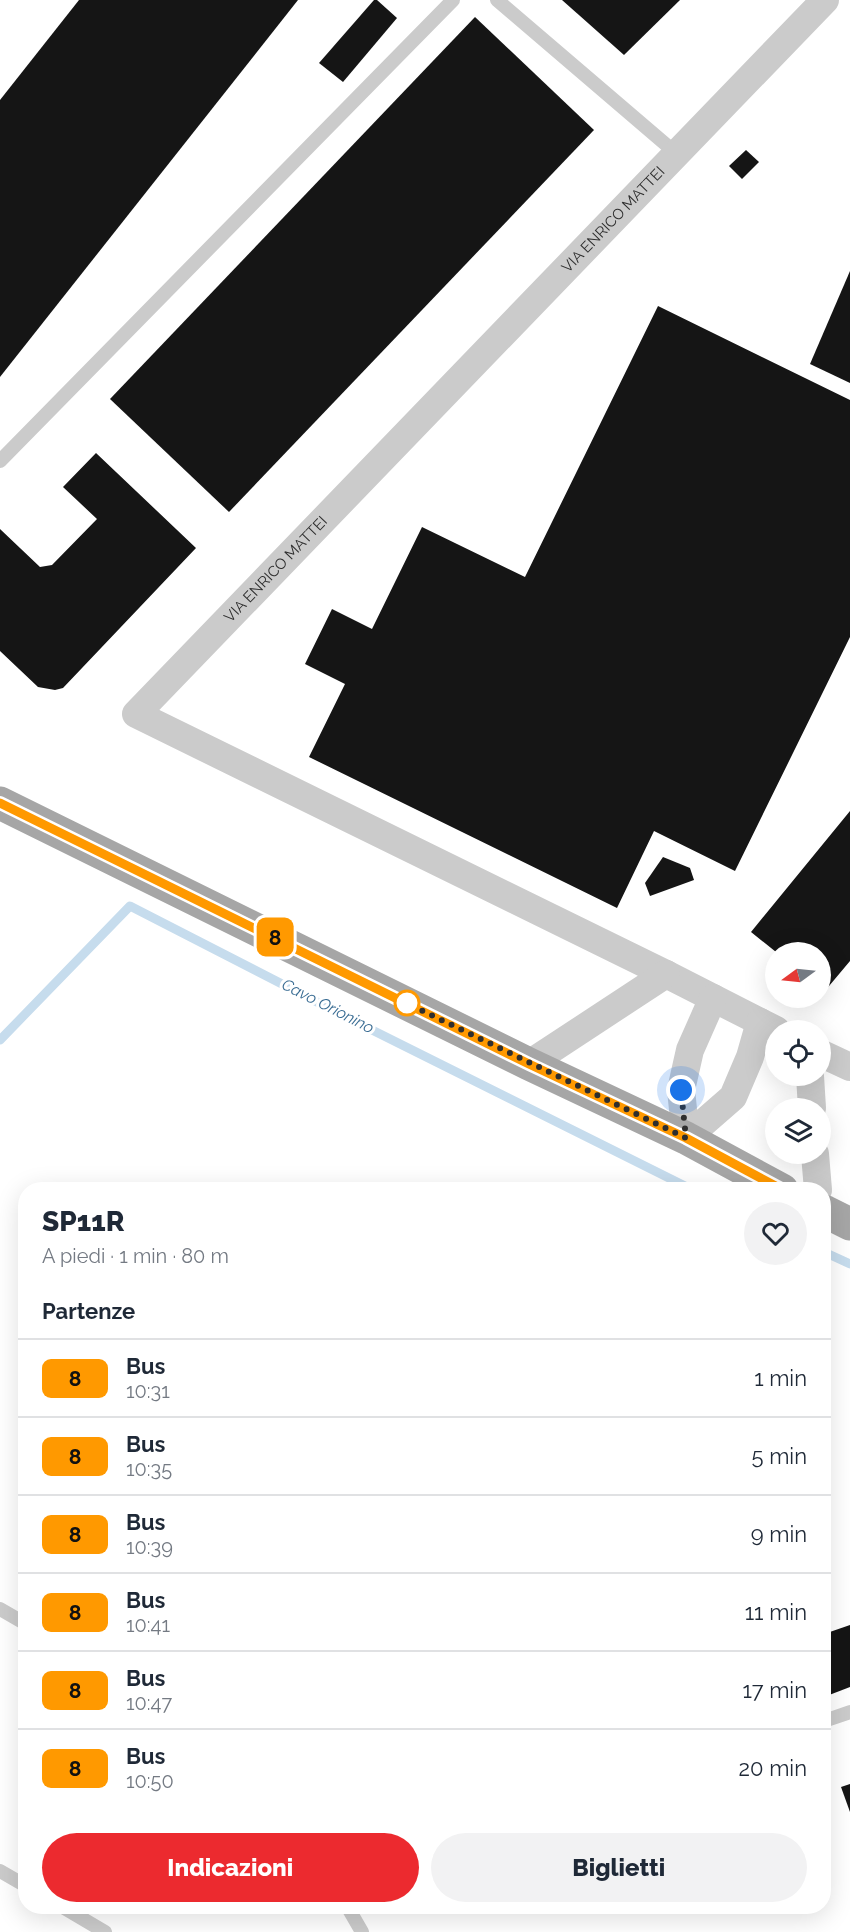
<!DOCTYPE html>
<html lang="it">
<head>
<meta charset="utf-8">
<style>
  body { margin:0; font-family:Raleway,sans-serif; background:#f2f2f3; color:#1f2937; height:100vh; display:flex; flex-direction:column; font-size:22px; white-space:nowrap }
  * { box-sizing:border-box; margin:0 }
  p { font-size:20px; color:#747a83 }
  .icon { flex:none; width:33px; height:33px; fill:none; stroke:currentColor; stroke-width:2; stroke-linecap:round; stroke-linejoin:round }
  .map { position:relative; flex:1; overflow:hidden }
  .side { position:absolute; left:18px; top:1182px; width:813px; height:732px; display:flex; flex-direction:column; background:#fff; border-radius:24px; box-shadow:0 6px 24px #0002 }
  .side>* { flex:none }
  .badge { padding:0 12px; border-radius:9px; font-size:21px; line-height:39px }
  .needle { width:39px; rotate:255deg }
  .tools { position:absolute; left:765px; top:942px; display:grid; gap:12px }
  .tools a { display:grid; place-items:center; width:66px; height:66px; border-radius:50%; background:#fff; box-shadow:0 6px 24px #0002; font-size:30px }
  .you { position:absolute; width:30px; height:30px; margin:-15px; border:4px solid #fff; border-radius:50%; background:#1a73e8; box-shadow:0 0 0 9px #1a73e833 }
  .map>.badge { position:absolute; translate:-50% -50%; box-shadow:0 0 0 3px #fff }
  h2 { padding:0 24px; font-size:22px; line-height:54px }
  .round { display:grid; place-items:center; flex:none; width:63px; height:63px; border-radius:32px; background:#f2f2f3 }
  .head { display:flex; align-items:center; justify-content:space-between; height:102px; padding:0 24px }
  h1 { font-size:28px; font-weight:800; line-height:45px }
  .button { display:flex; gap:12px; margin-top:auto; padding:12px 24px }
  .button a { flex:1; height:69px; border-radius:36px; background:#ec2a2f; color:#fff; font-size:24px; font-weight:800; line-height:69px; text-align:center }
  .button a+a { background:#f2f2f3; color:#1f2937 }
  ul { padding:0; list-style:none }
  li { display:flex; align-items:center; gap:18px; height:78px; padding:0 24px; border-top:2px solid #e0e1e3 }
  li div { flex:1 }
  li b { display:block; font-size:22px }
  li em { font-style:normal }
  li .badge { min-width:66px; font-weight:700; text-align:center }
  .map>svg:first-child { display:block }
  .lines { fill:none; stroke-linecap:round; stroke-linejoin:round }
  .stream { stroke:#c6dced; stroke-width:9 }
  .building { fill:#151515 }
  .service { stroke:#cbcbcb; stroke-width:14 }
  .minor { stroke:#cbcbcb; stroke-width:28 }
  .primary { stroke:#a6a6a6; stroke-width:33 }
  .line-casing { stroke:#fff; stroke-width:14 }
  .line { stroke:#f90; stroke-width:9 }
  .walk { stroke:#2e2e2e; stroke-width:6; stroke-dasharray:0 10.8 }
  .stop-dot { fill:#fff; stroke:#f90; stroke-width:3 }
  .labels { text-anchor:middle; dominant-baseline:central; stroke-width:6; stroke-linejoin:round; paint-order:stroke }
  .street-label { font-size:15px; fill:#2e2e2e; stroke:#fff }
  .water-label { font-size:16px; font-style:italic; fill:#396c93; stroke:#fff }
</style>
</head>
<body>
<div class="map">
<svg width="850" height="1932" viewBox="0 0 850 1932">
  <rect width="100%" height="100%" fill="#fff"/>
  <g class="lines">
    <g class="stream">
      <path d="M0,1040l130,-134 226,116 337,168"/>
      <path d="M824,1252l26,12"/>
    </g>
  </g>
  <g class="building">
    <path d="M79,0h219l-298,377v-277z"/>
    <path d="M374,0h3l20,18 -54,64 -24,-19z"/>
    <path d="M562,0h118l-56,55z"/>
    <path d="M475,17l119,113 -365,382 -119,-113z"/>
    <path d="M746,150l13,12 -17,17 -13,-13z"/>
    <path d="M850,271v112l-40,-19z"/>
    <path d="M658,306l192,94v237l-115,234 -81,-40 -37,77 -308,-151 36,-73 -40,-20 27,-55 40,20 50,-102 103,50z"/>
    <path d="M96,453l100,95 -133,140 -8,2 -17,-3 -38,-36v-122l40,38 12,-2 45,-46 -34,-32z"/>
    <path d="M850,811v150l-26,31 -4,-3v-37h-44l-25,-20z"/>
    <path d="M663,857l27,11 4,12 -44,16 -5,-13z"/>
    <path d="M850,1625v62l-26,10v-63z"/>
    <path d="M850,1784v28l-9,-25z"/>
  </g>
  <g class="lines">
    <g class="service">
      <path d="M497,0l180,154"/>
      <path d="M0,461l453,-461"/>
      <path d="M0,1609l26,15"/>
      <path d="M824,1721l26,-9"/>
      <path d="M0,1871l26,15"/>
      <path d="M61,1906l44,26"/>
      <path d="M347,1906l15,26"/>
    </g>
    <g class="minor">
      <path id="s1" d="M776,1030l-110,-56 -530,-260 689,-714"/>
      <path d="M820,1053l30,14"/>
      <path d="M529,1064l137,-90"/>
      <path d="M810,1076l2,32"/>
      <path d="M686,1138l-5,-48 9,-40 23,-52"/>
      <path d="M686,1138l47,-41 17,-40 10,-35"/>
      <path d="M815,1154l3,36"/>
    </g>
    <g class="primary">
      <path d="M0,803l529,261 157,74 96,52"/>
      <path d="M824,1211l26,13"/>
    </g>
  </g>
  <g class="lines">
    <defs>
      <path id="line" d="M0,803l529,261 157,74 97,52"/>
    </defs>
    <use href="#line" class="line-casing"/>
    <use href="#line" class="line"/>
    <path class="walk" d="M407,1003l-7,-3 286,138 -5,-48"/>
  </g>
  <circle class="stop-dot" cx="407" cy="1003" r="12"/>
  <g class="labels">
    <g class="street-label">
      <text stroke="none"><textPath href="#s1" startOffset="1401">VIA ENRICO MATTEI</textPath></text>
      <text stroke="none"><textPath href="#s1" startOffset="915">VIA ENRICO MATTEI</textPath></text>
    </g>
    <g class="water-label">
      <text transform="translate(328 1006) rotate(27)">Cavo Orionino</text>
    </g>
  </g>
</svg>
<div class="tools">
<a><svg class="needle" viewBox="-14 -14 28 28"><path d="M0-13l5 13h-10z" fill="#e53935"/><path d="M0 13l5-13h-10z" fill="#747a83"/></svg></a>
<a><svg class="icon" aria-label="locate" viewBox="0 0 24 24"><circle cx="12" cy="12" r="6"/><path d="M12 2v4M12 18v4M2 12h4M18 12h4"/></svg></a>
<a><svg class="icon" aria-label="layers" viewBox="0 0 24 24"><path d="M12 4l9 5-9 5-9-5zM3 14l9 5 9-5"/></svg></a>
</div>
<div class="you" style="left:681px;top:1090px"></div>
<b class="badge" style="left:275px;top:937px;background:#f90;color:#111">8</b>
<section class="side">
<div class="head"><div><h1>SP11R</h1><p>A piedi · 1 min · 80 m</p></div><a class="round"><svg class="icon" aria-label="heart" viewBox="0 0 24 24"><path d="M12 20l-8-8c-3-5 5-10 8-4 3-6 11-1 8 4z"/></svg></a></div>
<h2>Partenze</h2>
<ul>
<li><span class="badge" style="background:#f90;color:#111">8</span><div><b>Bus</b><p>10:31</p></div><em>1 min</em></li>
<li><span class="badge" style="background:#f90;color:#111">8</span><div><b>Bus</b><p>10:35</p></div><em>5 min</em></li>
<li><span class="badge" style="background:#f90;color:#111">8</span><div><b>Bus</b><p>10:39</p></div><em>9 min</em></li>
<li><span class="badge" style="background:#f90;color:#111">8</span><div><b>Bus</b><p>10:41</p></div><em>11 min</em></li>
<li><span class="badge" style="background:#f90;color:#111">8</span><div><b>Bus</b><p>10:47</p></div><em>17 min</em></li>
<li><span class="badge" style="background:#f90;color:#111">8</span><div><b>Bus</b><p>10:50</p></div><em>20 min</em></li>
</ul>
<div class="button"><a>Indicazioni</a><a>Biglietti</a></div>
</section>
</div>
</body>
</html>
